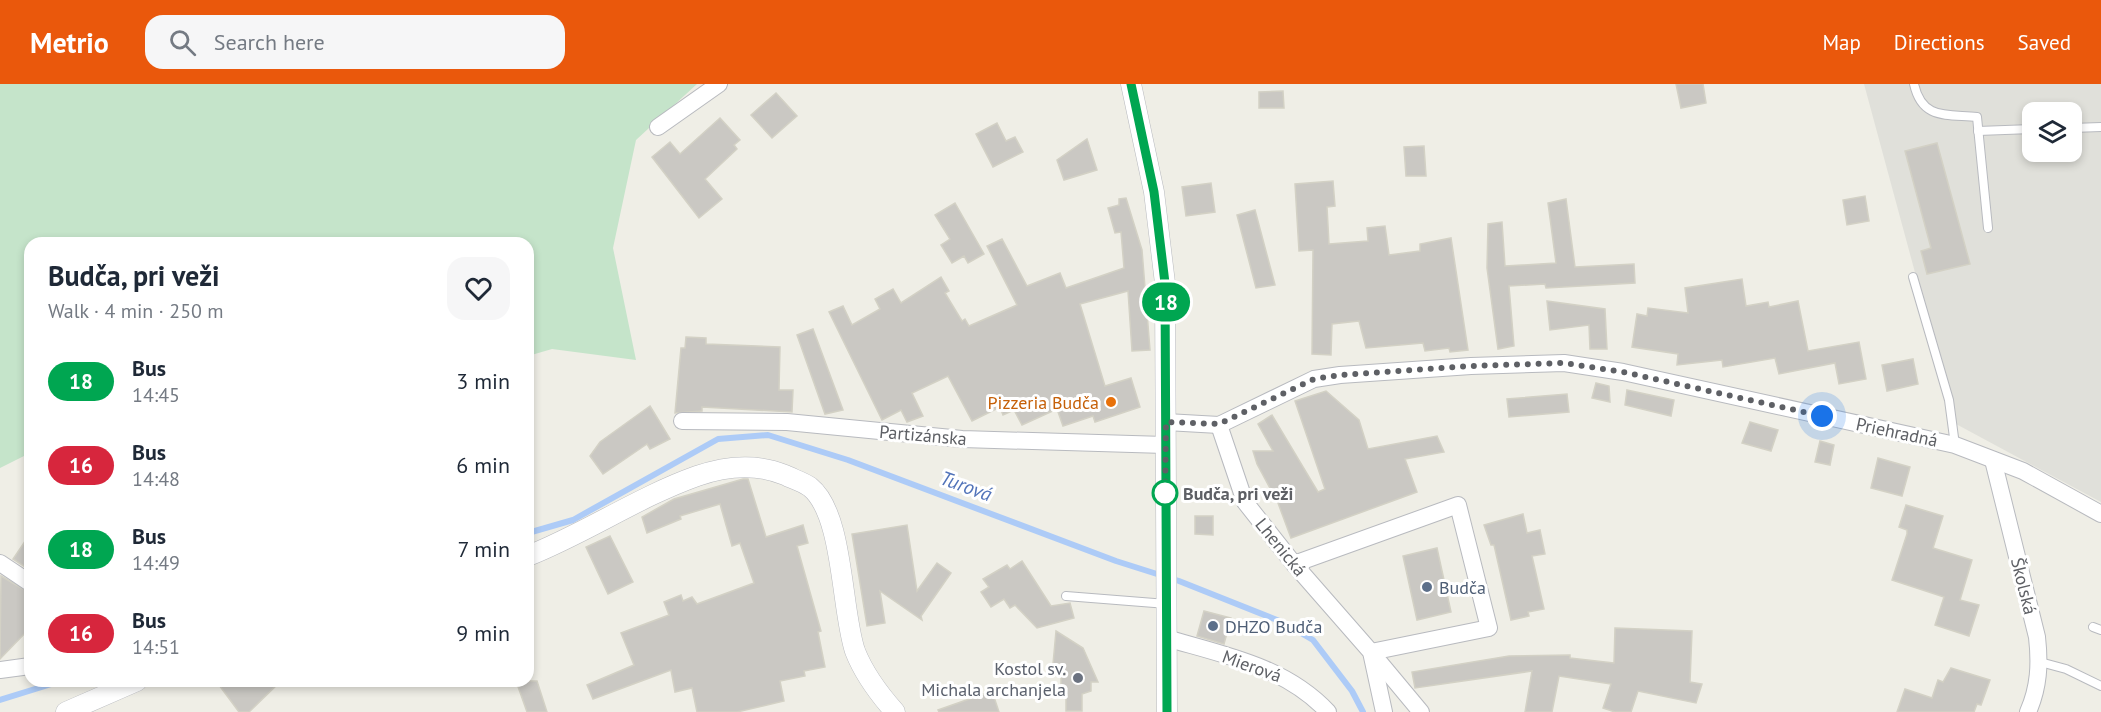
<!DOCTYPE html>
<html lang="en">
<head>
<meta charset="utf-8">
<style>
  body { margin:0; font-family:"PT Sans",sans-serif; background:#f6f6f7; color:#1f2937; height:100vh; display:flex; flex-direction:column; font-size:22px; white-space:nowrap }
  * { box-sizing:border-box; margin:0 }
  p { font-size:20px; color:#747a83 }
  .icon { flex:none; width:33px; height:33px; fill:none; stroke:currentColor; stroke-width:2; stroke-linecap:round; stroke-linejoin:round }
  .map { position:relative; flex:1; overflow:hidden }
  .side { position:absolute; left:24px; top:153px; width:510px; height:450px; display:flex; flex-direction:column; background:#fff; border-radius:18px; box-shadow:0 3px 9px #0003 }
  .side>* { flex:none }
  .badge { padding:0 12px; border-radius:20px; font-size:21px; line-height:39px }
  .fabs { position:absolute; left:2022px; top:18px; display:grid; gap:12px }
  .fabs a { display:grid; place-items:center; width:60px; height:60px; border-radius:12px; background:#fff; box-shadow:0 3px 9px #0003; font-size:30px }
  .you { position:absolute; width:30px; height:30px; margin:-15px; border:4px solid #fff; border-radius:50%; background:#1a73e8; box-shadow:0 0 0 9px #1a73e833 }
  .map>.badge { position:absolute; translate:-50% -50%; box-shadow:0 0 0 3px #fff }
  .round { display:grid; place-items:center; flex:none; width:63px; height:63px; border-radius:18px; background:#f6f6f7 }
  .summary { display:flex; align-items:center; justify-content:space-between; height:102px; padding:0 24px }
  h1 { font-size:28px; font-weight:600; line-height:45px }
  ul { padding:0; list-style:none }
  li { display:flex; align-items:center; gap:18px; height:84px; padding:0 24px }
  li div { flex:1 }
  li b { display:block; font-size:22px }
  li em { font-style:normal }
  li .badge { min-width:66px; font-weight:700; text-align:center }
  header { display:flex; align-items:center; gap:36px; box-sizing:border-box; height:84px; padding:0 30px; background:#ea580c; color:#fff }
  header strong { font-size:28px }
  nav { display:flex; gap:33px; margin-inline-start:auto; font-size:21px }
  .search { width:420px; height:54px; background:#f6f6f7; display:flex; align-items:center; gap:15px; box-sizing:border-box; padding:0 21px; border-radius:18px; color:#747a83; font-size:22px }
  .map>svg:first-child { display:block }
  .industrial { fill:#e0e0da; fill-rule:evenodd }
  .green { fill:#c5e4ca }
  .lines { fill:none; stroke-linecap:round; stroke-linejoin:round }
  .stream { stroke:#adcbf7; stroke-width:6 }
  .building { fill:#cac8c3; stroke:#d3d1c5; stroke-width:1.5 }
  .service-casing { stroke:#b8babf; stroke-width:10 }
  .minor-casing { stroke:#b8babf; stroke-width:18 }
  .tertiary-casing { stroke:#b8babf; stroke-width:21 }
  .service { stroke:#fff; stroke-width:8 }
  .minor { stroke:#fff; stroke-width:16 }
  .tertiary { stroke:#fff; stroke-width:20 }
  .line-casing { stroke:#fff; stroke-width:14 }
  .line { stroke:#00a651; stroke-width:9 }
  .walk { stroke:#5e6065; stroke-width:6; stroke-dasharray:0 10.8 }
  .food-dot { fill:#e8710a; stroke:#fff; stroke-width:2 }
  .stop-dot { fill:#fff; stroke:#00a651; stroke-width:3 }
  .service-dot { fill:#5c6f8a; stroke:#fff; stroke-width:2 }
  .worship-dot { fill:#6b7280; stroke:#fff; stroke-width:2 }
  .labels { text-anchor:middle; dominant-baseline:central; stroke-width:6; stroke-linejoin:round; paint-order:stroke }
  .food-label { font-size:18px; fill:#c56008; stroke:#fff; text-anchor:end }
  .street-label { font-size:18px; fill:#5e6065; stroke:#fff }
  .stop-label { font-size:18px; font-weight:bold; fill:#5e6065; stroke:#fff; text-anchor:start }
  .service-label { font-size:18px; fill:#4e5e75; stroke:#fff; text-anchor:start }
  .worship-label { font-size:18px; fill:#5b616d; stroke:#fff; text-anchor:end }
  .water-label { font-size:20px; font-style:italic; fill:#5173b9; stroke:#fff }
</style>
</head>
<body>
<header>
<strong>Metrio</strong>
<div class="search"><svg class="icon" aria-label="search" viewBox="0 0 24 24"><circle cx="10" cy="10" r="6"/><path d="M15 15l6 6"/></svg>Search here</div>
<nav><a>Map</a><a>Directions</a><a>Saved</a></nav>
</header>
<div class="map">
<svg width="2101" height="628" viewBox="0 0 2101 628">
  <rect width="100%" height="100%" fill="#efeee6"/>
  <path class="industrial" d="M1864,0h237v418l-145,-78zM2032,28h40v40h-40z"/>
  <path class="green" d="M0,0h697l-61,56 -23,108 23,112 -84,-11 -24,7v-113h-498v210l-30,15z"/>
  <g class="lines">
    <g class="stream">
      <path d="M528,449l45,-13 145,-81 50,-4 80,25 268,101 63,20 103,41 31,18 39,51 11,21"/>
      <path d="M0,616l61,-19"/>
    </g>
  </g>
  <g class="building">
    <path d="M1676,0h27l3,19 -25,5z"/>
    <path d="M1283,7l1,17h-25v-16z"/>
    <path d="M776,9l21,23 -25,22 -21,-23z"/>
    <path d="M720,34l20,22 -6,5 3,4 -32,30 17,20 -23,19 -47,-61 18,-15 10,12z"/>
    <path d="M997,39l9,18 9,-4 8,15 -30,15 -17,-33z"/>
    <path d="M1087,55l10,31 -33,10 -7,-20z"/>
    <path d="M1937,59l33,121 -43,10 -6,-23 10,-3 -26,-97z"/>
    <path d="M1424,62l2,30h-20l-2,-29z"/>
    <path d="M1333,97l2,25 -8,1 2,37 39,-3 -1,-13 18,-2 4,29 31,-4v-7l31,-6 17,112 -18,2 -1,-4 -24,3 -2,-8 -57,5 -7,-27 -27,3 -1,31 -19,-1 1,-104 -14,1 -4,-67z"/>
    <path d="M1211,99l4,29 -29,4 -4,-29z"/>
    <path d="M1865,112l4,25 -22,4 -4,-25z"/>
    <path d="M1126,114l16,52 8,100 -18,1 -4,-60 -48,13 25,82 26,-8 9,29 -45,15 -2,-6 -30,10 -6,-17 -35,16 -8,-15 -11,5 -3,-8 -28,14 -24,-45 -36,17 11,23 -16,6 -6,-12 -19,10 -53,-108 14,-6 9,19 28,-16 -5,-10 18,-10 8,14 40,-26 8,14 -4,2 17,28 3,-2 4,7 48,-21 -30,-59 15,-7 25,47 33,-13 6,15 58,-20 -3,-36 -6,1 -7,-25 11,-3v-6z"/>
    <path d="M1566,115l9,68 59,-3 1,19 -89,5 -1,-4 -36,2 5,60 -16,3 -11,-81 1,-44 14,-2 3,44 51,-3 -8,-60z"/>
    <path d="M955,119l29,51 -16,9 -4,-7 -12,7 -11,-18 9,-6 -15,-24z"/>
    <path d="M1255,126l20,75 -19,3 -19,-73z"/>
    <path d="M1742,195l4,27 22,-4 1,5 29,-6 10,50 51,-9 7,37 -27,5 -4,-21 -56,11 -4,-16 -52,9 -1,-7 -45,5 1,-11 -46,-7 5,-33 10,2 1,-8 40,5 -3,-25z"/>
    <path d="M1547,217l58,8 2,40h-17l-1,-24 -39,5z"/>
    <path d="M813,245l30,81 -18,4 -28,-79z"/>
    <path d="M686,253l20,1v6l74,3 -1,43h14l-1,22 -90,-5v4l-27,2 6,-65h4z"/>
    <path d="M1913,275l5,25 -31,7 -5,-26z"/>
    <path d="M1596,299l13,3 1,16 -18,-4z"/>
    <path d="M1627,306l47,10 -3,16 -46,-11z"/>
    <path d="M1326,307l33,29 9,29 69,-13 7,16 -39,7 12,33 -126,46 -13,-35 -21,-39 -4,-13h20l-15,-27 14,-9 46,77 7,-3 -30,-88z"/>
    <path d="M1567,310l2,18 -60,5 -2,-18z"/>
    <path d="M650,322l20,33 -20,10 -3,-5 -44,30 -13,-18 10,-14z"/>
    <path d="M1750,338l28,8 -7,21 -29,-8z"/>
    <path d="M1820,357l14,4 -4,20 -15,-3z"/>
    <path d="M1878,374l32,9 -8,29 -31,-8z"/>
    <path d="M743,395h5l18,58 37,-12 5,18 -11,3 24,85 -3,1 7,35 -21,4 1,5 -25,5 4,20 -47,11h-40l-5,-24 -17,4 -4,-22 -78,29 -6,-14 47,-20 -13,-32 48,-18 -5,-13 17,-7 2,6 9,-4 5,7 57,-21 -14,-40 -8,3 -12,-42 -40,12 1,3 -34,14 -5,-16 32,-18z"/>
    <path d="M1906,421l37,11 -10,32 39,12 -12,40 19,5 -10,31 -34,-11 9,-28 -52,-17 15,-46v-4l-8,-3z"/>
    <path d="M1523,430l4,19 13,-3 5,24 -13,2 12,53 -16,3 1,4 -18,4 -17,-75h-3l-7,-20z"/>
    <path d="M1195,432h18v19l-18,-1z"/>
    <path d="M907,441l10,66 20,-28 14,10 -30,43 1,4 -42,-29 5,32 -18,3 -15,-92z"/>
    <path d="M30,450v36l-17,-11z"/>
    <path d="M610,452l23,46 -25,12 -22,-47z"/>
    <path d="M1437,464l14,64 -34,8 -14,-64z"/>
    <path d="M1022,477l29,45 19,-3 4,15 -37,10 -22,-23 -5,3 -6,-9 -13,8 -10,-15 8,-5 -6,-8 24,-14 3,4z"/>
    <path d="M1,492l29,17v35l-30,31z"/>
    <path d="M1204,527l27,7 -7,26 -27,-8z"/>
    <path d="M1615,544l77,3 -2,51 12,2 -6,19 -58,-12 -7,21h-16l-12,-4 8,-24 -52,-8 -7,36h-27l7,-41 -117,17 -3,-16 97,-16 61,-1v3l44,5z"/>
    <path d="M1056,547l27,17 15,34h-7v9l-9,3v17h-16v-16l-5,-1v-30h-8z"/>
    <path d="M1951,584l39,12 -9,25 -4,-1 -3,8h-77l8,-23 27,9 6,-18 5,2z"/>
    <path d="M216,597h65l-32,31h-10z"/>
    <path d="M516,597h21l10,31h-20z"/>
    <path d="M992,607l7,21h-60l-1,-2z"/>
  </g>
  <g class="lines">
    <defs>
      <g id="service">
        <path d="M1914,0c8,36 32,30 63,33l11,111"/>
        <path d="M2072,44l29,-1"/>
        <path d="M1978,47l54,-2"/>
        <path d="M1913,193l36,123 6,45"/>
        <path d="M1066,512l101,8"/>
        <path d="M2093,543l8,3"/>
        <path d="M2040,578l26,7 35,17"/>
      </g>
      <g id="minor">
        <path d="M658,43l61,-43"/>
        <path d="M682,337l105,1 175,17 203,6"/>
        <path d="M1166,338l53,3 95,-46 26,-4 131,-9 93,-3 59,9 332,73 68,26 78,43"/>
        <path d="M1219,341l26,77 49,62 77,88 13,60"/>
        <path d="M1993,376l44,177c3,27 2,50 -9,75"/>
        <path d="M0,479l30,20"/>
        <path d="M1294,480l164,-59 31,123 -118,24 50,60"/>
        <path d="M1166,554c58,17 119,28 162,74"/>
        <path d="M0,586l30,-4"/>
      </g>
      <g id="tertiary">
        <path d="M1131,0l23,108 11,91 2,429"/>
        <path d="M528,472c58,-23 110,-59 169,-80 29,-10 59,-13 88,-1 8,4 18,7 25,12 34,27 31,123 45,164 9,23 24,43 40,61"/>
        <path d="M66,628l71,-31"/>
      </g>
    </defs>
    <use href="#service" class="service-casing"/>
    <use href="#minor" class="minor-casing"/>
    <use href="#tertiary" class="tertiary-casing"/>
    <use href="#service" class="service"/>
    <use href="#minor" class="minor"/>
    <use href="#tertiary" class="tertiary"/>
  </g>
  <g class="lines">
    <defs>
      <path id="line" d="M1131,0l23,108 11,91 2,429"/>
    </defs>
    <use href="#line" class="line-casing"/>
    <use href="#line" class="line"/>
    <path class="walk" d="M1165,409v5l1,-76 53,2 95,-45 26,-4 131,-9 93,-3 59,9 199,44"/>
  </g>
  <circle class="food-dot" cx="1111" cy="318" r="6"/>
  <circle class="stop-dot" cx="1165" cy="409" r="12"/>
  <g class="service-dot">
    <circle cx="1427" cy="503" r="6"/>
    <circle cx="1213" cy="542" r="6"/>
  </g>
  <circle class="worship-dot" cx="1078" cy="594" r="6"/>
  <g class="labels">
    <g class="food-label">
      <text x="1099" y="318">Pizzeria Budča</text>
    </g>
    <g class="street-label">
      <text transform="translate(1897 348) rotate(12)">Priehradná</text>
      <text transform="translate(923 351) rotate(5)">Partizánska</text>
      <text transform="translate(1281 463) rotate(51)">Lhenická</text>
      <text transform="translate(2024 502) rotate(76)">Školská</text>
      <text transform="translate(1252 582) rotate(20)">Mierová</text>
    </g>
    <g class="stop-label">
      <text x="1183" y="409">Budča, pri veži</text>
    </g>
    <g class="service-label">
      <text x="1439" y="503">Budča</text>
      <text x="1225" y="542">DHZO Budča</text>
    </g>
    <g class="worship-label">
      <text x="1066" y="584">Kostol sv.<tspan x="1066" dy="21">Michala archanjela</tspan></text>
    </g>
    <g class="water-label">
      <text transform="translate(966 402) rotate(20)">Turová</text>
    </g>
  </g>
</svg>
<div class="fabs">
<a><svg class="icon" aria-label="layers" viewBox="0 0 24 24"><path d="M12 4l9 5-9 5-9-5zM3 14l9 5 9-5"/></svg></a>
</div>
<div class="you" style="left:1822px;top:332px"></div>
<b class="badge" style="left:1166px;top:218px;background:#00a651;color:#fff">18</b>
<section class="side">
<div class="summary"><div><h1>Budča, pri veži</h1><p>Walk · 4 min · 250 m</p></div><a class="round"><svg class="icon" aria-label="heart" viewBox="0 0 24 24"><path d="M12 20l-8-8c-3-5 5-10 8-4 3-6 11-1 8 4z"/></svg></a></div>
<ul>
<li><span class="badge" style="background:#00a651;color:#fff">18</span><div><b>Bus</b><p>14:45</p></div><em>3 min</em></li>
<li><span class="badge" style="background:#d7263d;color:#fff">16</span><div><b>Bus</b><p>14:48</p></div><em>6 min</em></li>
<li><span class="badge" style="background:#00a651;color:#fff">18</span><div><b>Bus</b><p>14:49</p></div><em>7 min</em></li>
<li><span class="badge" style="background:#d7263d;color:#fff">16</span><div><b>Bus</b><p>14:51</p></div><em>9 min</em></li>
</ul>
</section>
</div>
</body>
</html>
